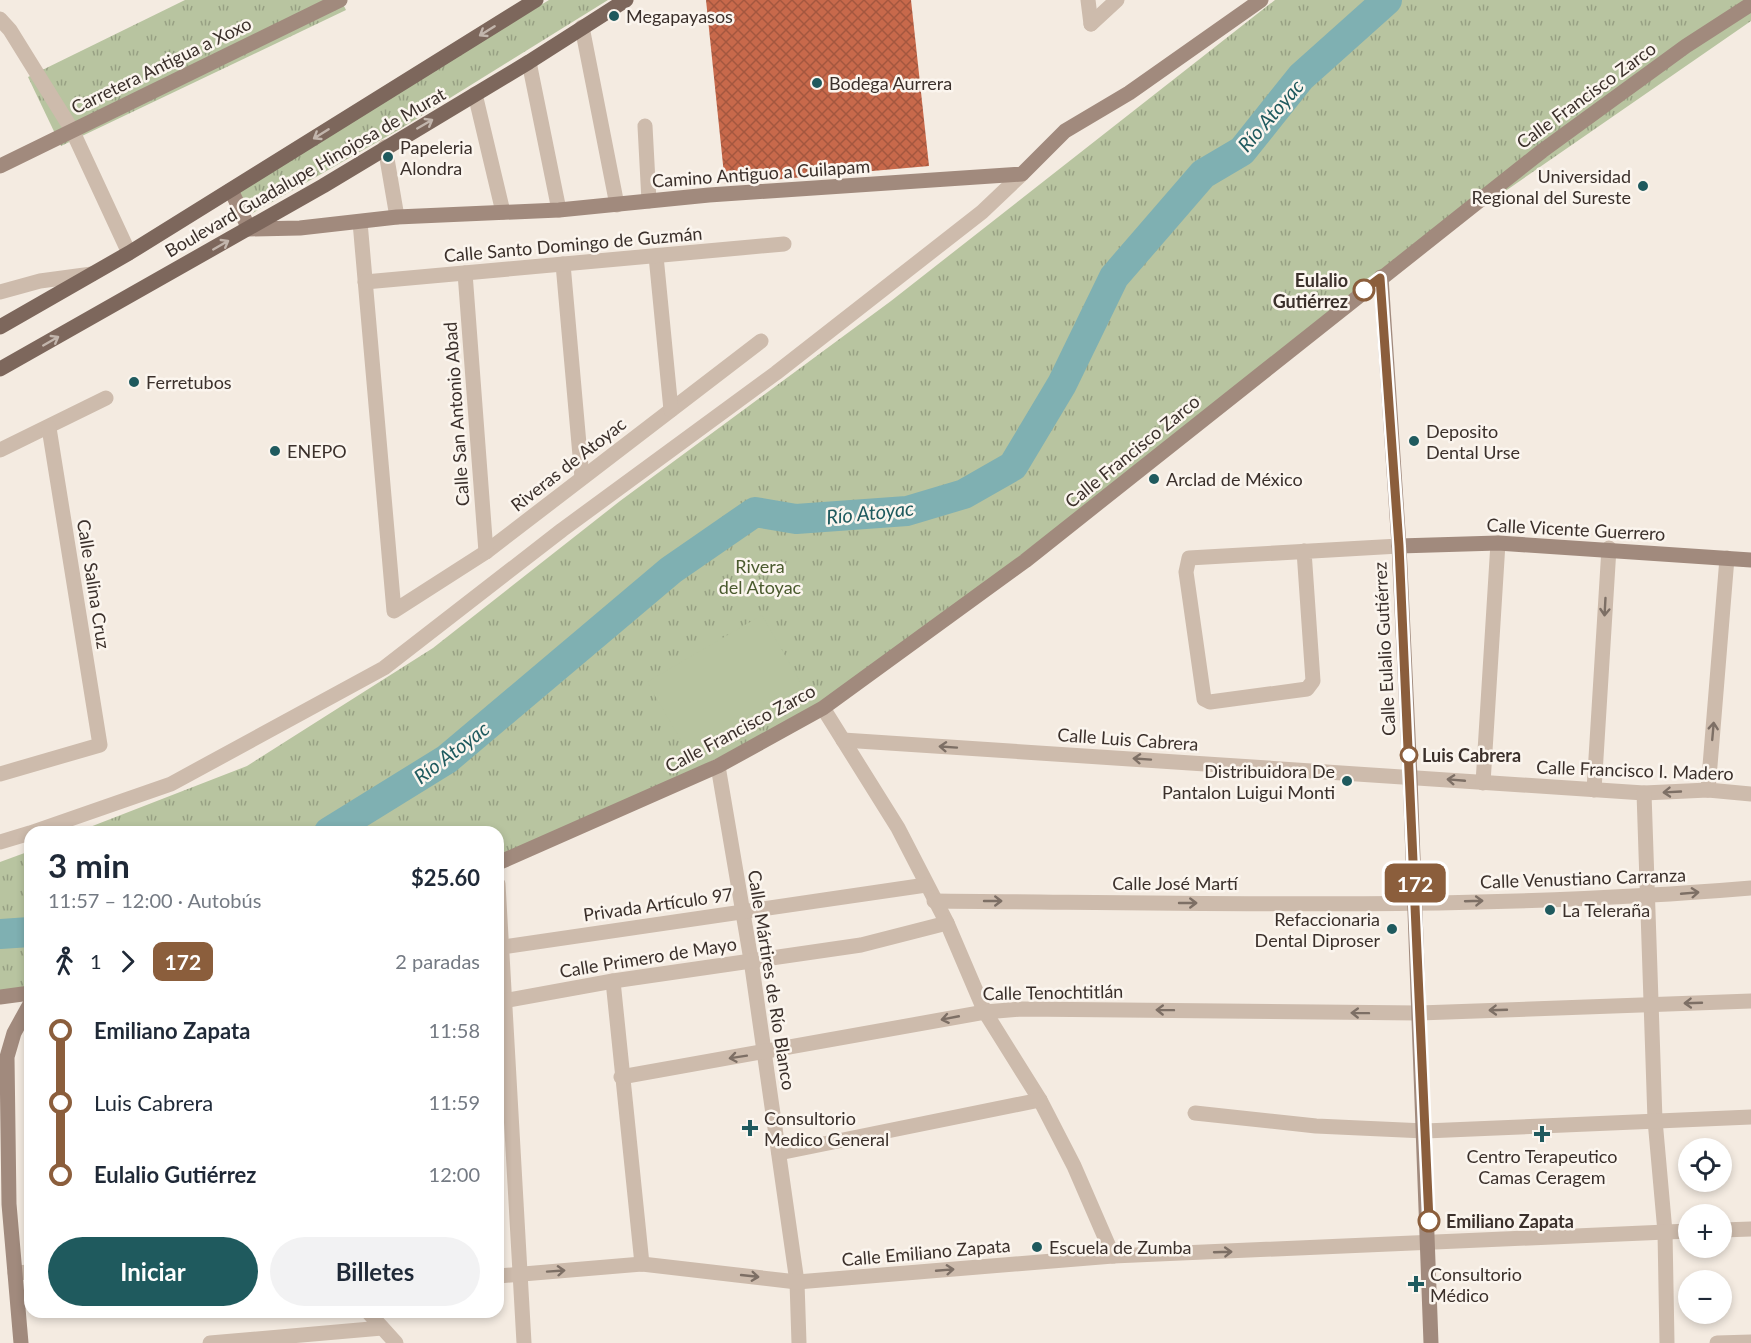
<!DOCTYPE html>
<html lang="es">
<head>
<meta charset="utf-8">
<style>
  body { margin:0; font-family:Lato,sans-serif; background:#f2f2f3; color:#1f2937; height:100vh; display:flex; flex-direction:column; font-size:22px; white-space:nowrap }
  * { box-sizing:border-box; margin:0 }
  p { font-size:20px; color:#747a83 }
  .icon { flex:none; width:33px; height:33px; fill:none; stroke:currentColor; stroke-width:2; stroke-linecap:round; stroke-linejoin:round }
  .map { position:relative; flex:1; overflow:hidden }
  .side { position:absolute; left:24px; top:826px; width:480px; height:492px; display:flex; flex-direction:column; background:#fff; border-radius:18px; box-shadow:0 3px 9px #0003 }
  .side>* { flex:none }
  .badge { padding:0 12px; border-radius:9px; font-size:21px; line-height:39px }
  .tools { position:absolute; left:1678px; top:1138px; display:grid; gap:12px }
  .tools a { display:grid; place-items:center; width:54px; height:54px; border-radius:50%; background:#fff; box-shadow:0 3px 9px #0003; font-size:30px }
  .map>.badge { position:absolute; translate:-50% -50%; box-shadow:0 0 0 3px #fff }
  .legs { display:flex; align-items:center; gap:9px; height:66px; padding:0 24px; font-size:20px }
  .legs p { margin-inline-start:auto }
  .head { display:flex; align-items:center; justify-content:space-between; height:102px; padding:0 24px }
  h1 { font-size:33px; font-weight:700; line-height:45px }
  .cta { display:flex; gap:12px; margin-top:auto; padding:12px 24px }
  .cta a { flex:1; height:69px; border-radius:36px; background:#1f5a5e; color:#fff; font-size:24px; font-weight:700; line-height:69px; text-align:center }
  .cta a+a { background:#f2f2f3; color:#1f2937 }
  ul { padding:0 24px; list-style:none }
  li { display:flex; align-items:center; gap:21px; height:72px; font-size:22px }
  li i { display:grid; place-items:center; width:9px; height:100%; margin:0 8px; background:currentColor }
  li i::after { content:''; width:15px; height:15px; margin:-8px; border:4px solid; border-radius:50%; background:#fff }
  li p { margin-inline-start:auto }
  li:first-child i { background:linear-gradient(#0000 50%,currentColor 0) }
  li:last-child i { background:linear-gradient(currentColor 50%,#0000 0) }
  .map>svg:first-child { display:block }
  .park { fill:url(#park-tufts) }
  .pitch { fill:#b8c4a0 }
  .lines { fill:none; stroke-linecap:round; stroke-linejoin:round }
  .river { stroke:#7fb0b2; stroke-width:30 }
  .building { fill:url(#building-cross-hatch) }
  .street { stroke:#cdbbac; stroke-width:15 }
  .secondary { stroke:#a18a7d; stroke-width:15 }
  .primary { stroke:#7d675c; stroke-width:15 }
  .oneway { stroke:#c2b5ac }
  .oneway2 { stroke:#7d6f65 }
  .line-1-casing { stroke:#fff; stroke-width:14 }
  .line-1 { stroke:#8b5e3c; stroke-width:9 }
  .poi-dot { fill:#1f5a5e; stroke:#fbf5ee; stroke-width:2 }
  .stop-1-dot { fill:#fff; stroke:#8b5e3c; stroke-width:3 }
  .labels { text-anchor:middle; dominant-baseline:central; stroke-width:5; stroke-linejoin:round; paint-order:stroke }
  .poi-label { font-size:18px; fill:#3b302b; stroke:#fbf5ee; text-anchor:start }
  .street-label { font-size:18px; fill:#3b302b; stroke:#fbf5ee }
  .stop-label { font-size:18px; font-weight:bold; fill:#3b302b; stroke:#fbf5ee; text-anchor:start }
  .park-label { font-size:18px; fill:#4a5a2e; stroke:#fbf5ee }
  .water-label { font-size:20px; font-style:italic; fill:#1f5a5e; stroke:#fbf5ee }
</style>
</head>
<body>
<div class="map">
<svg width="1751" height="1343" viewBox="0 0 1751 1343">
  <defs>
    <pattern id="park-tufts" width="24" height="20" patternUnits="userSpaceOnUse" patternTransform="scale(1.5)"><rect width="24" height="20" fill="#b8c4a0"/><path d="M3 7l-1-3M5 7V3M7 7l1-3M15 17l-1-3M17 17v-4M19 17l1-3" fill="none" stroke="#97a083"/></pattern>
    <pattern id="building-cross-hatch" width="8" height="8" patternUnits="userSpaceOnUse" patternTransform="scale(1.5)"><rect width="8" height="8" fill="#c8694b"/><path d="M0 0l8 8M0 8l8-8" fill="none" stroke="#a4573f"/></pattern>
  </defs>
  <rect width="100%" height="100%" fill="#f4ebe1"/>
  <g class="park">
    <path d="M185,0h156l5,10 -285,136 -33,-69z"/>
    <path d="M549,0h59l-208,129 -149,85 -15,-22z"/>
    <path d="M1275,0h476v21l-370,256 -558,431 -325,155v-31h-421l170,-66 186,-118 187,-147 271,-200z"/>
    <path d="M30,851v141l-30,1v-131z"/>
  </g>
  <path class="pitch" d="M762,615l41,72 -114,67 -42,-72z"/>
  <g class="lines">
    <g class="river">
      <path d="M329,832l118,-73 224,-189 84,-58 41,7 111,-8 57,-17 49,-28 49,-82 52,-107 89,-103 39,-23 59,-74 86,-77"/>
      <path d="M0,934l30,-2"/>
    </g>
  </g>
  <path class="building" d="M706,0h205l18,166 -204,18z"/>
  <g class="lines">
    <g class="street">
      <path d="M1088,0l3,24"/>
      <path d="M0,19l10,11 62,100 57,123"/>
      <path d="M1091,24l26,-24"/>
      <path d="M582,27l35,178"/>
      <path d="M529,62l30,148"/>
      <path d="M475,94l28,118"/>
      <path d="M645,126l4,75"/>
      <path d="M385,147l12,70"/>
      <path d="M360,222l34,389 92,-59 275,-211"/>
      <path d="M656,256l15,154"/>
      <path d="M563,264l19,214"/>
      <path d="M465,273l21,279"/>
      <path d="M365,282l419,-38"/>
      <path d="M0,292l40,-11 52,-7"/>
      <path d="M0,450l106,-52"/>
      <path d="M1304,551l9,130 -6,8 -97,13 -6,-3 -18,-127 3,-14 210,-12"/>
      <path d="M823,708l75,120 49,95 38,89 55,88 34,66 39,90"/>
      <path d="M843,740l801,53 64,-3 43,4"/>
      <path d="M718,766l33,194 46,322 2,61"/>
      <path d="M0,774l100,-29 -51,-317"/>
      <path d="M1483,783l15,-240"/>
      <path d="M1594,790l15,-242"/>
      <path d="M1708,790l19,-232"/>
      <path d="M1644,793l11,327 10,112 2,111"/>
      <path d="M33,832l138,-48 213,-116 178,-138 214,-157 206,-161 40,-38"/>
      <path d="M0,842l30,-9"/>
      <path d="M498,884l26,459"/>
      <path d="M934,901c272,2 546,10 817,-13"/>
      <path d="M503,947l423,-62"/>
      <path d="M613,981l29,283"/>
      <path d="M498,1002l115,-21 248,-36 86,-22"/>
      <path d="M621,1077l364,-65 37,-3 397,4 332,-12"/>
      <path d="M1195,1113l121,13 109,5 326,-14"/>
      <path d="M779,1153l261,-53"/>
      <path d="M1722,1230l29,-1"/>
      <path d="M15,1273l15,-1"/>
      <path d="M498,1276l144,-12 155,18 316,-26 576,-25"/>
      <path d="M368,1312l28,31"/>
      <path d="M210,1343l172,-15"/>
      <path d="M1717,1343l34,-1"/>
    </g>
    <g class="secondary">
      <path d="M0,166l340,-166"/>
      <path d="M231,190l18,39 51,-1 97,-11 162,-7 150,-15 313,-21 43,-43 64,-38 132,-93"/>
      <path d="M1381,277l18,269 11,231 21,566"/>
      <path d="M1399,546l99,-3 253,17"/>
      <path d="M498,863l220,-97 105,-58 202,-147 517,-410 144,-105 65,-42"/>
      <path d="M0,997l30,-4"/>
      <path d="M21,1343l-12,-139 -2,-147 7,-24 16,-29"/>
    </g>
    <g class="primary">
      <path d="M0,327l129,-74 407,-253"/>
      <path d="M0,369l323,-183 206,-124 97,-62"/>
    </g>
  </g>
  <defs><path id="oneway-shaft" d="M-6 0H5M1.5-3L5.5 0L1.5 3" fill="none" stroke-width="1.6" stroke-linecap="round" stroke-linejoin="round" transform="scale(1.5)"/></defs>
  <g class="oneway">
    <use href="#oneway-shaft" transform="translate(487 31) rotate(148)"/>
    <use href="#oneway-shaft" transform="translate(425 124) rotate(-30)"/>
    <use href="#oneway-shaft" transform="translate(321 134) rotate(148)"/>
    <use href="#oneway-shaft" transform="translate(221 245) rotate(-30)"/>
    <use href="#oneway-shaft" transform="translate(51 341) rotate(-30)"/>
  </g>
  <g class="oneway2">
    <use href="#oneway-shaft" transform="translate(1605 607) rotate(93)"/>
    <use href="#oneway-shaft" transform="translate(1713 731) rotate(-85)"/>
    <use href="#oneway-shaft" transform="translate(948 747) rotate(-176)"/>
    <use href="#oneway-shaft" transform="translate(1142 759) rotate(-176)"/>
    <use href="#oneway-shaft" transform="translate(1456 780) rotate(-175)"/>
    <use href="#oneway-shaft" transform="translate(1672 792) rotate(177)"/>
    <use href="#oneway-shaft" transform="translate(1690 893) rotate(-5)"/>
    <use href="#oneway-shaft" transform="translate(993 901)"/>
    <use href="#oneway-shaft" transform="translate(1474 901) rotate(-2)"/>
    <use href="#oneway-shaft" transform="translate(1188 903)"/>
    <use href="#oneway-shaft" transform="translate(1693 1003) rotate(178)"/>
    <use href="#oneway-shaft" transform="translate(1165 1010) rotate(-179)"/>
    <use href="#oneway-shaft" transform="translate(1498 1010) rotate(178)"/>
    <use href="#oneway-shaft" transform="translate(1360 1013) rotate(-179)"/>
    <use href="#oneway-shaft" transform="translate(950 1018) rotate(169)"/>
    <use href="#oneway-shaft" transform="translate(738 1057) rotate(171)"/>
    <use href="#oneway-shaft" transform="translate(1223 1252) rotate(-2)"/>
    <use href="#oneway-shaft" transform="translate(945 1270) rotate(-5)"/>
    <use href="#oneway-shaft" transform="translate(556 1271) rotate(-4)"/>
    <use href="#oneway-shaft" transform="translate(750 1276) rotate(6)"/>
  </g>
  <g class="lines">
    <defs>
      <path id="line-1" d="M1364,290l16,-12 19,268 30,675"/>
    </defs>
    <use href="#line-1" class="line-1-casing"/>
    <use href="#line-1" class="line-1"/>
  </g>
  <g class="poi-dot">
    <circle cx="614" cy="16" r="6"/>
    <circle cx="817" cy="83" r="6"/>
    <circle cx="388" cy="157" r="6"/>
    <circle cx="1643" cy="186" r="6"/>
    <circle cx="134" cy="382" r="6"/>
    <circle cx="1414" cy="441" r="6"/>
    <circle cx="275" cy="451" r="6"/>
    <circle cx="1154" cy="479" r="6"/>
    <circle cx="1347" cy="781" r="6"/>
    <circle cx="1550" cy="910" r="6"/>
    <circle cx="1392" cy="929" r="6"/>
    <path d="M747 1119h6v6h6v6h-6v6h-6v-6h-6v-6h6z"/>
    <path d="M1539 1125h6v6h6v6h-6v6h-6v-6h-6v-6h6z"/>
    <circle cx="1037" cy="1247" r="6"/>
    <path d="M1413 1275h6v6h6v6h-6v6h-6v-6h-6v-6h6z"/>
  </g>
  <g class="stop-1-dot">
    <circle cx="1364" cy="290" r="10"/>
    <circle cx="1409" cy="755" r="8"/>
    <circle cx="1429" cy="1221" r="10"/>
  </g>
  <g class="labels">
    <g class="poi-label">
      <text x="626" y="16">Megapayasos</text>
      <text x="829" y="83">Bodega Aurrera</text>
      <text x="400" y="147">Papeleria<tspan x="400" dy="21">Alondra</tspan></text>
      <text x="1631" y="176" text-anchor="end">Universidad<tspan x="1631" dy="21">Regional del Sureste</tspan></text>
      <text x="146" y="382">Ferretubos</text>
      <text x="1426" y="431">Deposito<tspan x="1426" dy="21">Dental Urse</tspan></text>
      <text x="287" y="451">ENEPO</text>
      <text x="1166" y="479">Arclad de México</text>
      <text x="1335" y="771" text-anchor="end">Distribuidora De<tspan x="1335" dy="21">Pantalon Luigui Monti</tspan></text>
      <text x="1562" y="910">La Teleraña</text>
      <text x="1380" y="919" text-anchor="end">Refaccionaria<tspan x="1380" dy="21">Dental Diproser</tspan></text>
      <text x="764" y="1118">Consultorio<tspan x="764" dy="21">Medico General</tspan></text>
      <text x="1542" y="1156" text-anchor="middle">Centro Terapeutico<tspan x="1542" dy="21">Camas Ceragem</tspan></text>
      <text x="1049" y="1247">Escuela de Zumba</text>
      <text x="1430" y="1274">Consultorio<tspan x="1430" dy="21">Médico</tspan></text>
    </g>
    <g class="street-label">
      <text transform="translate(161 65) rotate(-26)">Carretera Antigua a Xoxo</text>
      <text transform="translate(1586 95) rotate(-36)">Calle Francisco Zarco</text>
      <text transform="translate(305 172) rotate(-30)">Boulevard Guadalupe Hinojosa de Murat</text>
      <text transform="translate(761 173) rotate(-4)">Camino Antiguo a Cuilapam</text>
      <text transform="translate(573 244) rotate(-5)">Calle Santo Domingo de Guzmán</text>
      <text transform="translate(456 414) rotate(-94)">Calle San Antonio Abad</text>
      <text transform="translate(1132 451) rotate(-39)">Calle Francisco Zarco</text>
      <text transform="translate(568 464) rotate(-38)">Riveras de Atoyac</text>
      <text transform="translate(1576 529) rotate(3)">Calle Vicente Guerrero</text>
      <text transform="translate(94 584) rotate(81)">Calle Salina Cruz</text>
      <text transform="translate(1384 649) rotate(-93)">Calle Eulalio Gutiérrez</text>
      <text transform="translate(740 728) rotate(-28)">Calle Francisco Zarco</text>
      <text transform="translate(1128 739) rotate(4)">Calle Luis Cabrera</text>
      <text transform="translate(1635 770) rotate(2)">Calle Francisco I. Madero</text>
      <text transform="translate(1583 878) rotate(-2)">Calle Venustiano Carranza</text>
      <text x="1175" y="883">Calle José Martí</text>
      <text transform="translate(658 904) rotate(-8)">Privada Artículo 97</text>
      <text transform="translate(648 957) rotate(-9)">Calle Primero de Mayo</text>
      <text transform="translate(772 980) rotate(81)">Calle Mártires de Río Blanco</text>
      <text transform="translate(1053 992) rotate(-1)">Calle Tenochtitlán</text>
      <text transform="translate(926 1252) rotate(-5)">Calle Emiliano Zapata</text>
    </g>
    <g class="stop-label">
      <text x="1348" y="280" text-anchor="end">Eulalio<tspan x="1348" dy="21">Gutiérrez</tspan></text>
      <text x="1422" y="755">Luis Cabrera</text>
      <text x="1446" y="1221">Emiliano Zapata</text>
    </g>
    <g class="park-label">
      <text x="760" y="566">Rivera<tspan x="760" dy="21">del Atoyac</tspan></text>
    </g>
    <g class="water-label">
      <text transform="translate(1270 115) rotate(-49)">Río Atoyac</text>
      <text transform="translate(870 512) rotate(-6)">Río Atoyac</text>
      <text transform="translate(451 752) rotate(-37)">Río Atoyac</text>
    </g>
  </g>
</svg>
<div class="tools">
<a><svg class="icon" aria-label="locate" viewBox="0 0 24 24"><circle cx="12" cy="12" r="6"/><path d="M12 2v4M12 18v4M2 12h4M18 12h4"/></svg></a>
<a>+</a>
<a>−</a>
</div>
<b class="badge" style="left:1415px;top:883px;background:#8b5e3c;color:#fff">172</b>
<section class="side">
<div class="head"><div><h1>3 min</h1><p>11:57 – 12:00 · Autobús</p></div><b>$25.60</b></div>
<div class="legs"><svg class="icon" aria-label="walk" viewBox="0 0 24 24"><circle cx="13" cy="4" r="2"/><path d="M13 8l-2 6 4 7M11 14l-3 7M7 12l3-4h3l4 4"/></svg>1<svg class="icon" aria-label="forward" viewBox="0 0 24 24"><path d="M9 5l7 7-7 7"/></svg><b class="badge" style="background:#8b5e3c;color:#fff">172</b><p>2 paradas</p></div>
<ul>
<li><i style="color:#8b5e3c"></i><b>Emiliano Zapata</b><p>11:58</p></li>
<li><i style="color:#8b5e3c"></i><span>Luis Cabrera</span><p>11:59</p></li>
<li><i style="color:#8b5e3c"></i><b>Eulalio Gutiérrez</b><p>12:00</p></li>
</ul>
<div class="cta"><a>Iniciar</a><a>Billetes</a></div>
</section>
</div>
</body>
</html>
